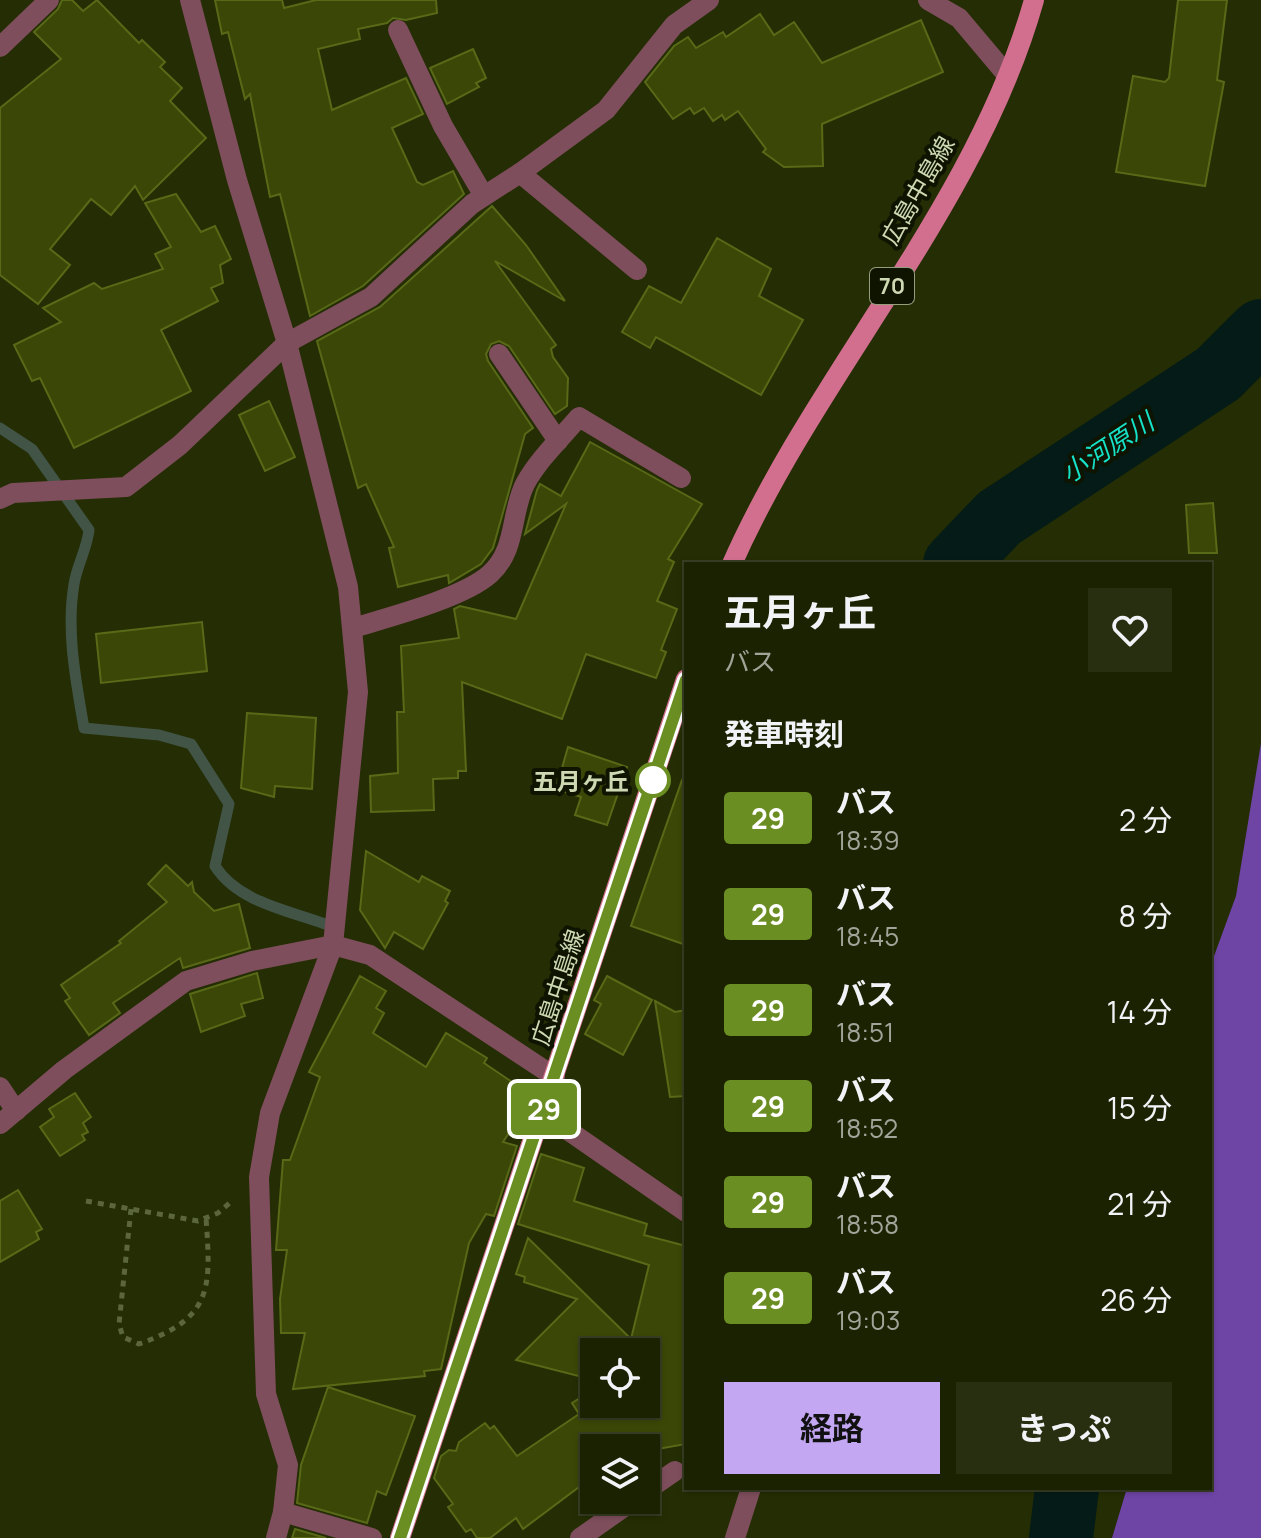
<!DOCTYPE html>
<html lang="ja">
<head>
<meta charset="utf-8">
<style>
  body { margin:0; font-family:Manrope,"Noto Sans JP",sans-serif; background:#282f11; color:#f1f3f6; height:100vh; display:flex; flex-direction:column; font-size:30px; white-space:nowrap }
  * { box-sizing:border-box; margin:0 }
  p { font-size:26px; color:#a0a499 }
  .icon { flex:none; width:44px; height:44px; fill:none; stroke:currentColor; stroke-width:2; stroke-linecap:round; stroke-linejoin:round }
  .map { position:relative; flex:1; overflow:hidden }
  .sheet { position:absolute; left:684px; top:562px; width:528px; height:928px; display:flex; flex-direction:column; background:#1b2202; border-radius:0px; box-shadow:0 2px 6px #0004,0 0 0 2px #393f24 }
  .sheet>* { flex:none }
  .badge { padding:0 16px; border-radius:6px; font-size:28px; line-height:52px }
  .tools { position:absolute; left:580px; top:1338px; display:grid; gap:16px }
  .tools a { display:grid; place-items:center; width:80px; height:80px; border-radius:0px; background:#1b2202; box-shadow:0 2px 6px #0004,0 0 0 2px #393f24; font-size:40px }
  .map>.badge { position:absolute; translate:-50% -50%; box-shadow:0 0 0 4px #fff }
  h2 { padding:0 40px; font-size:30px; line-height:72px }
  .round { display:grid; place-items:center; flex:none; width:84px; height:84px; border-radius:0px; background:#282f11 }
  .summary { display:flex; align-items:center; justify-content:space-between; height:136px; padding:0 40px }
  h1 { font-size:38px; font-weight:700; line-height:60px }
  .action { display:flex; gap:16px; margin-top:auto; padding:16px 40px }
  .action a { flex:1; height:92px; border-radius:0px; background:#c3a7f2; color:#111; font-size:32px; font-weight:700; line-height:92px; text-align:center }
  .action a+a { background:#282f11; color:#f1f3f6 }
  ul { padding:0; list-style:none }
  li { display:flex; align-items:center; gap:24px; height:96px; padding:0 40px }
  li div { flex:1 }
  li b { display:block; font-size:30px }
  li em { font-style:normal }
  li .badge { min-width:88px; font-weight:700; text-align:center }
  .map>svg:first-child { display:block }
  .forest { fill:#6e44a5 }
  .lines { fill:none; stroke-linecap:round; stroke-linejoin:round }
  .stream { stroke:#415446; stroke-width:11 }
  .river { stroke:#041b17; stroke-width:64 }
  .building { fill:#3b4707; stroke:#586917; stroke-width:2 }
  .path { stroke:#5c663d; stroke-width:5; stroke-dasharray:6 6; stroke-linecap:butt }
  .minor { stroke:#7e4e5c; stroke-width:20 }
  .major { stroke:#d26f8f; stroke-width:20 }
  .line-casing { stroke:#fff; stroke-width:18 }
  .line { stroke:#6b8e23; stroke-width:12 }
  .stop-dot { fill:#fff; stroke:#6b8e23; stroke-width:4 }
  .labels { text-anchor:middle; dominant-baseline:central; stroke-width:8; stroke-linejoin:round; paint-order:stroke }
  .shield { fill:#0e1400; stroke:#949e7d; stroke-width:2 }
  .shield-label { font-size:22px; font-weight:bold; fill:#ced9b3 }
  .street-label { font-size:24px; fill:#ced9b3; stroke:#0e1400 }
  .stop-label { font-size:24px; font-weight:bold; fill:#ced9b3; stroke:#0e1400; text-anchor:end }
  .water-label { font-size:26px; font-style:italic; fill:#15e2c8; stroke:#0e1400 }
</style>
</head>
<body>
<div class="map">
<svg width="1261" height="1538" viewBox="0 0 1261 1538">
  <rect width="100%" height="100%" fill="#242d03"/>
  <path class="forest" d="M1261,743v795h-149l15,-50h83v-521l26,-71z"/>
  <g class="lines">
    <path class="stream" d="M0,428l32,21 57,81c-2,19 -12,35 -15,54 -8,48 2,97 10,144l75,7 32,9 38,60 -14,62c23,36 72,44 110,58"/>
    <g class="river">
      <path d="M955,564l44,-46 219,-144 43,-43"/>
      <path d="M1061,1538l6,-50"/>
    </g>
  </g>
  <g class="building">
    <path d="M62,0h10l11,11 14,-11 42,43 3,-3 23,22 -5,5 22,21 -12,13 36,37 -63,62 -8,-14 -24,29 -20,-16 -41,50 20,16 -32,39 -38,-29v-167l61,-49 -27,-27 24,-23z"/>
    <path d="M215,0h67l2,8 32,-8h120l1,13 -31,7 -13,-2 -6,5 -29,6 2,10 -42,10 14,61 74,-32 17,36 -31,14 25,54 6,3 30,-14 11,23 -101,92 -53,30 -30,-122 -10,3 -20,-103 -5,5 -17,-67 -6,2z"/>
    <path d="M1178,0h49l-10,80 7,2 -19,104 -89,-14 17,-96 32,6 4,-4z"/>
    <path d="M760,14l14,21 20,-13 28,41 99,-43 22,52 -121,52 1,42 -39,1 -21,-15 3,-3 -28,-38 -13,9 -3,-5 -9,6 -9,-13 -10,6 -4,-6 -17,11 -28,-37 29,-36 14,-9 8,11 27,-16 3,5z"/>
    <path d="M473,49l13,29 -10,5 3,4 -32,17 -17,-36z"/>
    <path d="M176,194l25,38 14,-6 16,33 -11,6 3,18 -12,5 7,13 -57,29 30,61 -117,57 -34,-70 -8,3 -18,-36 47,-23 -18,-14 51,-25 8,6 61,-20 -8,-15 16,-7 -26,-44z"/>
    <path d="M492,206l34,39 39,56 -70,-40 61,84 -5,4 2,8 15,21 -1,28 -12,8 -46,-68 -10,-5 -8,3 -5,10 2,7 45,67 -8,6 -32,114 -12,16 -32,19 -1,-8 -50,12 -9,-39 5,-1 -28,-63 -8,4 -41,-147 63,-34z"/>
    <path d="M717,238l54,31 -12,27 44,24 -42,75 -105,-58 -6,11 -28,-16 27,-46 32,17z"/>
    <path d="M269,401l26,56 -30,14 -26,-56z"/>
    <path d="M590,442l112,62 -34,55 6,3 -17,39 20,8 -16,41 5,2 -10,26 -70,-24 -24,65 -100,-37 4,89h-8v7l-25,1 1,31 -63,2 -1,-36 28,-3 -1,-61h7l-3,-66 58,-8 -5,-29 6,-3 56,13 50,-115 -41,30 12,-44 3,-6 21,12z"/>
    <path d="M1213,503l4,50h-28l-3,-48z"/>
    <path d="M202,622l5,49 -106,12 -5,-49z"/>
    <path d="M247,713l69,5 -4,71 -37,-3 -1,11 -33,-9z"/>
    <path d="M568,747l59,20 -20,58 -32,-10 6,-18 -25,-8z"/>
    <path d="M682,780l4,1v164l-55,-19z"/>
    <path d="M366,851l53,31 3,-6 28,15 -5,10 3,2 -25,46 -29,-17 -9,16 -25,-38z"/>
    <path d="M166,865l22,21 4,-4 2,10 20,19 25,-7 11,44 -67,20 -3,-10 -67,45 7,10 -31,22 -24,-34 5,-3 -9,-13 60,-42 -2,-2 48,-39 -19,-18z"/>
    <path d="M257,973l6,25 -22,6 4,12 -44,16 -11,-38z"/>
    <path d="M360,976l26,15 -10,17 8,5 -11,20 53,34 20,-34 41,25 -3,5 31,21 -2,4 18,12 -28,42 14,4 -23,70 -8,-2 -17,29 -28,126 -17,2 1,5 -132,13 12,-56h-24l-1,-34 7,-49h-11l7,-90h7l30,-83 -11,-5z"/>
    <path d="M607,976l45,24 -29,55 -38,-21 16,-30 -7,-4z"/>
    <path d="M655,1001l20,11 11,-2v86l-16,1z"/>
    <path d="M75,1093l16,24 -8,6 5,9 -6,3 3,5 -25,16 -20,-29 14,-10 -5,-8z"/>
    <path d="M541,1154l43,14 -10,33 73,23 -3,11 42,11v198l-34,6 -58,-2v23l-14,9 3,4 -60,45 -7,-11 -26,20h-13l-6,-9 -5,3 -18,-25 5,-3 -19,-26 7,-22 8,-6 7,1 3,-9 26,-19 5,6 4,-3 23,30 62,-42 -7,-11 22,-14v15h52v-52h-52v28l-78,-20 61,-61 -53,-17 1,-5 -9,-3 12,-36 103,101 18,-74 -131,-41z"/>
    <path d="M18,1190l24,39 -6,3 3,7 -39,23v-61z"/>
    <path d="M328,1387l87,29 -29,79 -9,-4 -10,32 -70,-20 4,-38z"/>
    <path d="M295,1529l31,9h-34z"/>
  </g>
  <g class="lines">
    <g class="path">
      <path d="M86,1201l112,20 20,-8 14,-12"/>
      <path d="M131,1209l-12,115 4,13 16,7c74,-26 72,-56 67,-126"/>
    </g>
    <g class="minor">
      <path d="M190,0l47,180 50,163 61,244 10,105 -25,253 -63,168 -11,64 7,217 22,71 -5,47 -7,26"/>
      <path d="M928,0l31,18 48,57"/>
      <path d="M398,30l45,96 41,70"/>
      <path d="M0,47l49,-47"/>
      <path d="M520,173l117,97"/>
      <path d="M499,354l59,87"/>
      <path d="M0,499l13,-6 113,-6 54,-42 107,-102 84,-46 101,-93 48,-31 86,-63 68,-85 35,-25"/>
      <path d="M353,628c36,-11 110,-30 137,-54 27,-24 20,-60 35,-90 13,-24 36,-46 54,-67l102,61"/>
      <path d="M0,1087l16,24"/>
      <path d="M543,1113l143,99"/>
      <path d="M0,1124l64,-54 122,-89 66,-20 81,-16 37,10 185,122"/>
      <path d="M646,1491l29,-20"/>
      <path d="M283,1512l89,26"/>
      <path d="M580,1538l54,-38"/>
      <path d="M735,1538l16,-50"/>
    </g>
    <g class="major">
      <path d="M732,564c86,-194 244,-357 302,-564"/>
      <path d="M400,1538l286,-859"/>
    </g>
  </g>
  <g class="lines">
    <defs>
      <path id="line" d="M400,1538l286,-858"/>
    </defs>
    <use href="#line" class="line-casing"/>
    <use href="#line" class="line"/>
  </g>
  <circle class="stop-dot" cx="653" cy="780" r="16"/>
  <g class="labels">
    <rect class="shield" x="870" y="268" width="44" height="36" rx="6"/>
    <g class="shield-label">
      <text x="892" y="286">70</text>
    </g>
    <g class="street-label">
      <text transform="translate(917 190) rotate(-60)">広島中島線</text>
      <text transform="translate(557 987) rotate(-72)">広島中島線</text>
    </g>
    <g class="stop-label">
      <text x="629" y="780">五月ヶ丘</text>
    </g>
    <g class="water-label">
      <text transform="translate(1107 447) rotate(-33)">小河原川</text>
    </g>
  </g>
</svg>
<div class="tools">
<a><svg class="icon" aria-label="locate" viewBox="0 0 24 24"><circle cx="12" cy="12" r="6"/><path d="M12 2v4M12 18v4M2 12h4M18 12h4"/></svg></a>
<a><svg class="icon" aria-label="layers" viewBox="0 0 24 24"><path d="M12 4l9 5-9 5-9-5zM3 14l9 5 9-5"/></svg></a>
</div>
<b class="badge" style="left:544px;top:1109px;background:#6b8e23;color:#fff">29</b>
<section class="sheet">
<div class="summary"><div><h1>五月ヶ丘</h1><p>バス</p></div><a class="round"><svg class="icon" aria-label="heart" viewBox="0 0 24 24"><path d="M12 20l-8-8c-3-5 5-10 8-4 3-6 11-1 8 4z"/></svg></a></div>
<h2>発車時刻</h2>
<ul>
<li><span class="badge" style="background:#6b8e23;color:#fff">29</span><div><b>バス</b><p>18:39</p></div><em>2 分</em></li>
<li><span class="badge" style="background:#6b8e23;color:#fff">29</span><div><b>バス</b><p>18:45</p></div><em>8 分</em></li>
<li><span class="badge" style="background:#6b8e23;color:#fff">29</span><div><b>バス</b><p>18:51</p></div><em>14 分</em></li>
<li><span class="badge" style="background:#6b8e23;color:#fff">29</span><div><b>バス</b><p>18:52</p></div><em>15 分</em></li>
<li><span class="badge" style="background:#6b8e23;color:#fff">29</span><div><b>バス</b><p>18:58</p></div><em>21 分</em></li>
<li><span class="badge" style="background:#6b8e23;color:#fff">29</span><div><b>バス</b><p>19:03</p></div><em>26 分</em></li>
</ul>
<div class="action"><a>経路</a><a>きっぷ</a></div>
</section>
</div>
</body>
</html>
